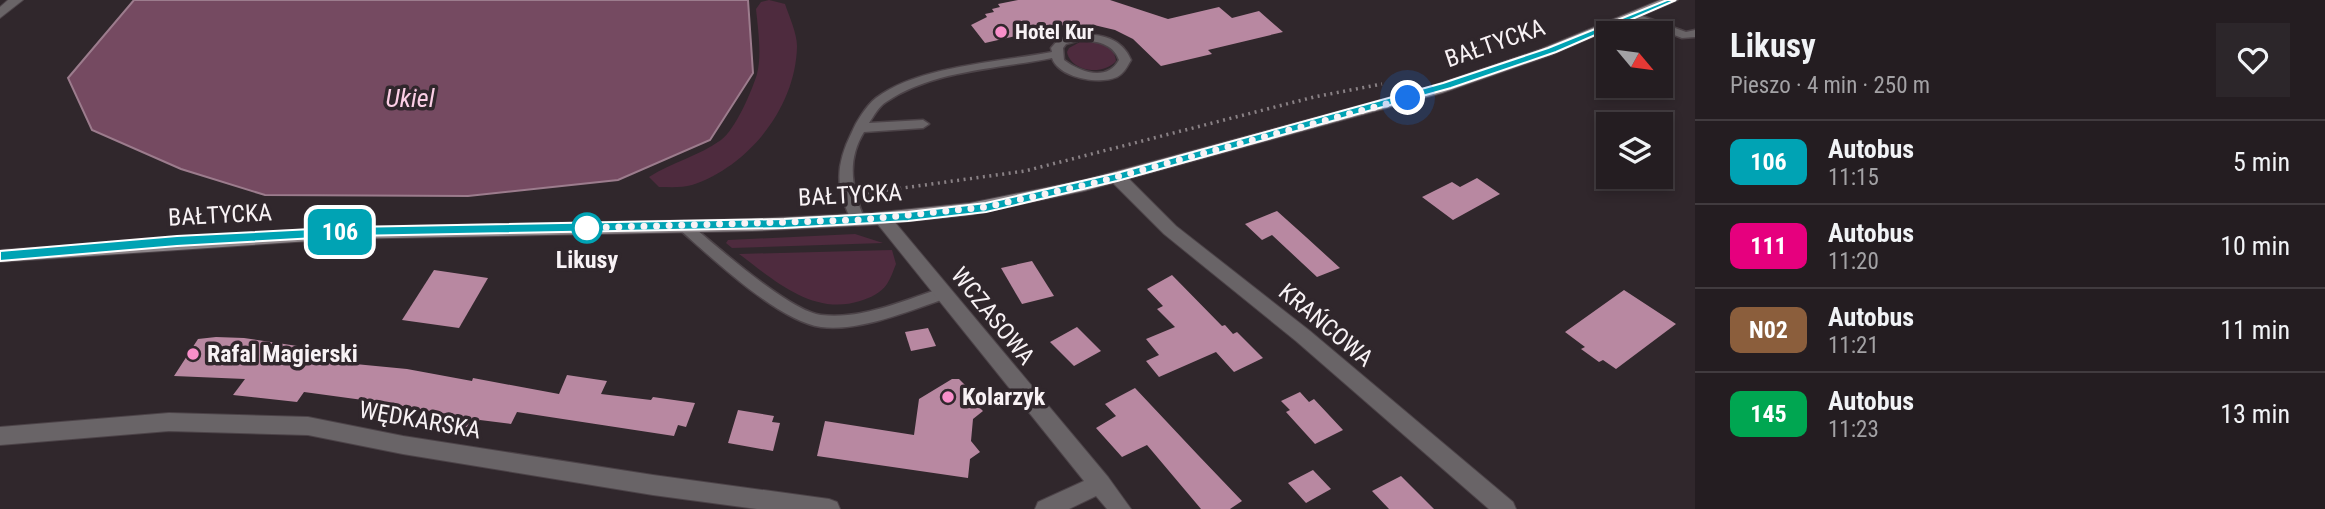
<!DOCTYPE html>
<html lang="pl">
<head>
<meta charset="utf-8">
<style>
  body { margin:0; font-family:"Roboto Condensed",sans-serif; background:#2c262a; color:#f1f3f6; height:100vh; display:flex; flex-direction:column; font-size:26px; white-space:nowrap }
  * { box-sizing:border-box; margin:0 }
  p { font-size:23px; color:#a3a2a5 }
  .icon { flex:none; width:38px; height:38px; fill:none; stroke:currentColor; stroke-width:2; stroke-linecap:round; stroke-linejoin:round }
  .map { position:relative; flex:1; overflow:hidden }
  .sheet { display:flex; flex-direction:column; background:#241d21; width:630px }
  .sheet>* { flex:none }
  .badge { padding:0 14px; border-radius:10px; font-size:24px; line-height:46px }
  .needle { width:46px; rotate:119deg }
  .fabs { position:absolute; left:1596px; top:21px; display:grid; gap:14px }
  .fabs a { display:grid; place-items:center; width:77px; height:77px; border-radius:0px; background:#241d21; box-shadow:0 4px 10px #0003,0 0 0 2px #413b3f; font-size:35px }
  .you { position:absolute; width:35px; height:35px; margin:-18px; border:5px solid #fff; border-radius:50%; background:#1a73e8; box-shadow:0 0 0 10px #1a73e833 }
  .map>.badge { position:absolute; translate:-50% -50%; box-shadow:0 0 0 4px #fff }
  .round { display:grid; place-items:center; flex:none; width:74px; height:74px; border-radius:0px; background:#2c262a }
  .head { display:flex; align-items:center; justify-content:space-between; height:119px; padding:0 35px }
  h1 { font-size:33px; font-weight:700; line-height:52px }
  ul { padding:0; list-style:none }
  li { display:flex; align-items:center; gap:21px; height:84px; padding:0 35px; border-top:2px solid #413b3f }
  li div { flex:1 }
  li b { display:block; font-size:26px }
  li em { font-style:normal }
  li .badge { min-width:77px; font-weight:700; text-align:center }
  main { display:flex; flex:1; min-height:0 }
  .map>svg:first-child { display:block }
  .green { fill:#4e2b3e }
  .water { fill:#754a61; stroke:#9c7c8d; stroke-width:2 }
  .building { fill:#b888a1 }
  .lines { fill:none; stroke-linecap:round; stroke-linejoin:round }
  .lane-casing { stroke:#4c4348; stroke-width:3 }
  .street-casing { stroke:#4c4348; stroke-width:2 }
  .secondary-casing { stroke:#4c4348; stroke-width:2 }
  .path { stroke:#898185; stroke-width:3.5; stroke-dasharray:2 4.5; stroke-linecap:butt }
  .lane { fill:#696467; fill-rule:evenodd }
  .street { fill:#696467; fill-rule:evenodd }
  .secondary { fill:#8d8589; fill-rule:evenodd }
  .line { fill:#00a3b4; stroke:#fff; stroke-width:2 }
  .walk { stroke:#f8f2f5; stroke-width:7; stroke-dasharray:0 12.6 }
  .poi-dot { fill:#f98fca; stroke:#30272c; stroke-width:2.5 }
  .stop-dot { fill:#fff; stroke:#00a3b4; stroke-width:3.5 }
  .labels { text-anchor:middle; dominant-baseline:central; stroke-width:7; stroke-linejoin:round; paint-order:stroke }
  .far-poi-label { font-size:21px; font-weight:bold; fill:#f8f2f5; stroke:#30272c; text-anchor:start }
  .street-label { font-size:24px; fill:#f8f2f5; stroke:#30272c }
  .stop-label { font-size:24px; font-weight:bold; fill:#f8f2f5; stroke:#30272c }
  .poi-label { font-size:24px; font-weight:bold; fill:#f8f2f5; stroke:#30272c; text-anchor:start }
  .water-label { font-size:26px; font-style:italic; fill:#fccfe6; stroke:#30272c }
</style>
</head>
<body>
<main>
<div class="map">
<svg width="1695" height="509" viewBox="0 0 1695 509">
  <rect width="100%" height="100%" fill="#30272c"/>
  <g class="green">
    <path d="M769,0l16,4c4,12 12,29 12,42 -1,61 -48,120 -105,139 -10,3 -23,2 -33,2l-10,-10c23,-15 50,-21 72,-37 14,-10 31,-49 36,-66 5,-19 1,-45 -1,-65l5,-7z"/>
    <path d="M1080,42c15,-1 34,2 36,19 -13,15 -45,11 -49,-9l2,-4z"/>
    <path d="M855,234l28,9 -151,5 -6,-5 2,-3z"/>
    <path d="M892,250l4,14c-3,7 -5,14 -9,20 -6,9 -17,14 -27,17 -47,15 -86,-21 -121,-47z"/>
  </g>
  <path class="water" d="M134,0h614l5,73 -43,67 -92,40 -150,16 -203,-1 -84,-26 -89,-39 -24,-52z"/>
  <g class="building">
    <path d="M1018,0h92l58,19 51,-12 13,11 27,-7 24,21 -75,18 4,4 -51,12 -28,-27 -18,-9 -21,-5h-30l-79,18 -14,-18 16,-8 -2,-3 9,-2 -2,-3 8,-2 -2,-3z"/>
    <path d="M1477,178l23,16 -47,26 -31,-23 30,-15 8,5z"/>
    <path d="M1277,211l29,26 34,31 -23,9 -45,-42 -10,5 -17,-16z"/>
    <path d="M1032,261l22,35 -32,8 -21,-36z"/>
    <path d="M434,270l54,8 -29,50 -57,-8z"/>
    <path d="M1172,275l50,51 3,-1 8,9 4,-2 26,26 -29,14 -18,-20 -57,25 -13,-16 13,-6 -13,-16 29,-12 -18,-18 6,-3 -16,-17z"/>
    <path d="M1624,290l52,34 -60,45 -13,-9 -4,2 -18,-13 4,-2 -20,-15z"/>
    <path d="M1077,327l24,24 -27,15 -24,-24z"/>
    <path d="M928,328l8,18 -25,5 -6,-19z"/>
    <path d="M216,337l28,1 87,13 -7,10 83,8 65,12 1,-3 86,16 8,-19 40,6 -6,13 50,6 2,-3 42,6 -9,24 -8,-2 -4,11 -157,-24 -6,12 -31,-4 -5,9 -26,-6 4,-8 -68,-12 -81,-11 -7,10 -64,-7 12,-16 -71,-3 24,-37z"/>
    <path d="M952,379h7l16,16 -1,7 9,9 -10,8 -2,22 9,11 -10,7 -2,19 -151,-22 8,-35 89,14 5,-36z"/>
    <path d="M1135,388l63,67 44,46 -12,8h-29l-54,-64 -25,12 -26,-29 20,-12 -11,-12z"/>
    <path d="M1300,392l9,10 5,-3 29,31 -28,14 -29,-32 4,-2 -9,-9z"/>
    <path d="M738,410l36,6 -2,6 8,1 -7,28 -45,-8z"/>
    <path d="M1313,470l18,19 -25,14 -18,-20z"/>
    <path d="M1401,476l33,33h-45l-17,-18z"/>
  </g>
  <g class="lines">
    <defs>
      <g id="lane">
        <path d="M1634,13l52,19 9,-2v7l-13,1 -52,-20 -1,-2z"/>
        <path d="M1079,34c22,0 43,4 52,26 -4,7 -7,13 -14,17 -18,8 -58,1 -65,-19 -54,11 -119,12 -166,44 -8,5 -12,14 -17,21l54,-3 6,4 -6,4 -59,4c-18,29 -12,58 1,88l-7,5 -5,-2c-18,-34 -18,-57 -1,-91 4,-10 14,-26 24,-34 42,-32 124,-36 176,-46l-1,-4 7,-8zM1080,40c16,1 33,3 39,20 -12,22 -39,12 -55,0l-1,-12 3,-4z"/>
        <path d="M684,221l5,2c26,22 100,88 132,92 40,5 84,-15 121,-27l5,2 2,4 -2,4c-36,12 -87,34 -126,29 -43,-6 -109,-69 -142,-98l-2,-3 2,-3z"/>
      </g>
      <g id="street">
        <path d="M8,0h15l-23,18v-11z"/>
        <path d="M1117,172l6,1 53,53 134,105 203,171 3,7h-27l-193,-168 -132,-107 -53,-53 -2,-4z"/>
        <path d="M882,212l6,2 220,263 23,32h-24l-11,-13 -27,13h-34l3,-7 46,-21 -208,-259 -2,-4 2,-4z"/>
        <path d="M169,413l139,4 95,19 250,39 176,24 8,3 3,7h-83l-104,-14 -250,-41 -95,-19 -139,-4 -169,14v-18z"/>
      </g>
      <path id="secondary" d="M1660,0h18l-127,55 -109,38 -358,98 -114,24 -98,10 -120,6 -412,8 -340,23v-12l340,-23 412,-8 120,-6 98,-10 114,-23 348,-94 109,-37z"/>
    </defs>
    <use href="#lane" class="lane-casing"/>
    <use href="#street" class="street-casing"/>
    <use href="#secondary" class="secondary-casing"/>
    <path class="path" d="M867,193l158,-22 289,-74 68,-13"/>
    <use href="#lane" class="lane"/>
    <use href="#street" class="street"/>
    <use href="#secondary" class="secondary"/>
  </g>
  <path class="line" d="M1667,0h9l-120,52 -105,36 -334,93 -131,31 -78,9 -124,7 -434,8 -173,10 -177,15v-10l177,-15 173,-9 434,-8 124,-7 78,-9 131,-30 326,-90 105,-35z"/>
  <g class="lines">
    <path class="walk" d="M587,228h-3l274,-8 128,-13 108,-24 314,-85"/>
  </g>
  <g class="poi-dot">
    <circle cx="1001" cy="32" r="7"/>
    <circle cx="193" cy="354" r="7"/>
    <circle cx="948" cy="397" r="7"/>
  </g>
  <circle class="stop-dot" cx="587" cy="228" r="14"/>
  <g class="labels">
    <g class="far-poi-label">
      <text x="1015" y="32">Hotel Kur</text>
    </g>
    <g class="street-label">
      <text transform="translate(1495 43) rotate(-19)">BAŁTYCKA</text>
      <text transform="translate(850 195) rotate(-3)">BAŁTYCKA</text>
      <text transform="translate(220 215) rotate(-3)">BAŁTYCKA</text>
      <text transform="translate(993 316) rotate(51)">WCZASOWA</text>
      <text transform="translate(1326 325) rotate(40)">KRAŃCOWA</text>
      <text transform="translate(420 420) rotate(10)">WĘDKARSKA</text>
    </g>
    <g class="stop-label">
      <text x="587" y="260">Likusy</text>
    </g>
    <g class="poi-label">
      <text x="207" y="354">Rafal Magierski</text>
      <text x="962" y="397">Kolarzyk</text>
    </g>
    <g class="water-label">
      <text x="410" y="98">Ukiel</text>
    </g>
  </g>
</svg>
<div class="fabs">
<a><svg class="needle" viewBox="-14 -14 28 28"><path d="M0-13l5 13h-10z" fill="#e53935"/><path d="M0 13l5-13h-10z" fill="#a3a2a5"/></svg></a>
<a><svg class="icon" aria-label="layers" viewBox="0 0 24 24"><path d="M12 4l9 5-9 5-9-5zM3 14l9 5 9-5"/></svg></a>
</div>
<div class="you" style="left:1408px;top:98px"></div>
<b class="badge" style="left:340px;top:232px;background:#00a3b4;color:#fff">106</b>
</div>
<section class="sheet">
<div class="head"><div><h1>Likusy</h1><p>Pieszo · 4 min · 250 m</p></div><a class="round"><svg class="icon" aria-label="heart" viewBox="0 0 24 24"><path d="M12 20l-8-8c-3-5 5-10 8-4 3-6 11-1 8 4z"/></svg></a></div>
<ul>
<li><span class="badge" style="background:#00a3b4;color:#fff">106</span><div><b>Autobus</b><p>11:15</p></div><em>5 min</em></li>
<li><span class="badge" style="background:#e6007e;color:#fff">111</span><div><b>Autobus</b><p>11:20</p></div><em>10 min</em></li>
<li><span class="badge" style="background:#8b5e3c;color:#fff">N02</span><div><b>Autobus</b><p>11:21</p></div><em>11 min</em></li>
<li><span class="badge" style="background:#00a651;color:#fff">145</span><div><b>Autobus</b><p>11:23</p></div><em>13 min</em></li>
</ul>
</section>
</main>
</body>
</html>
